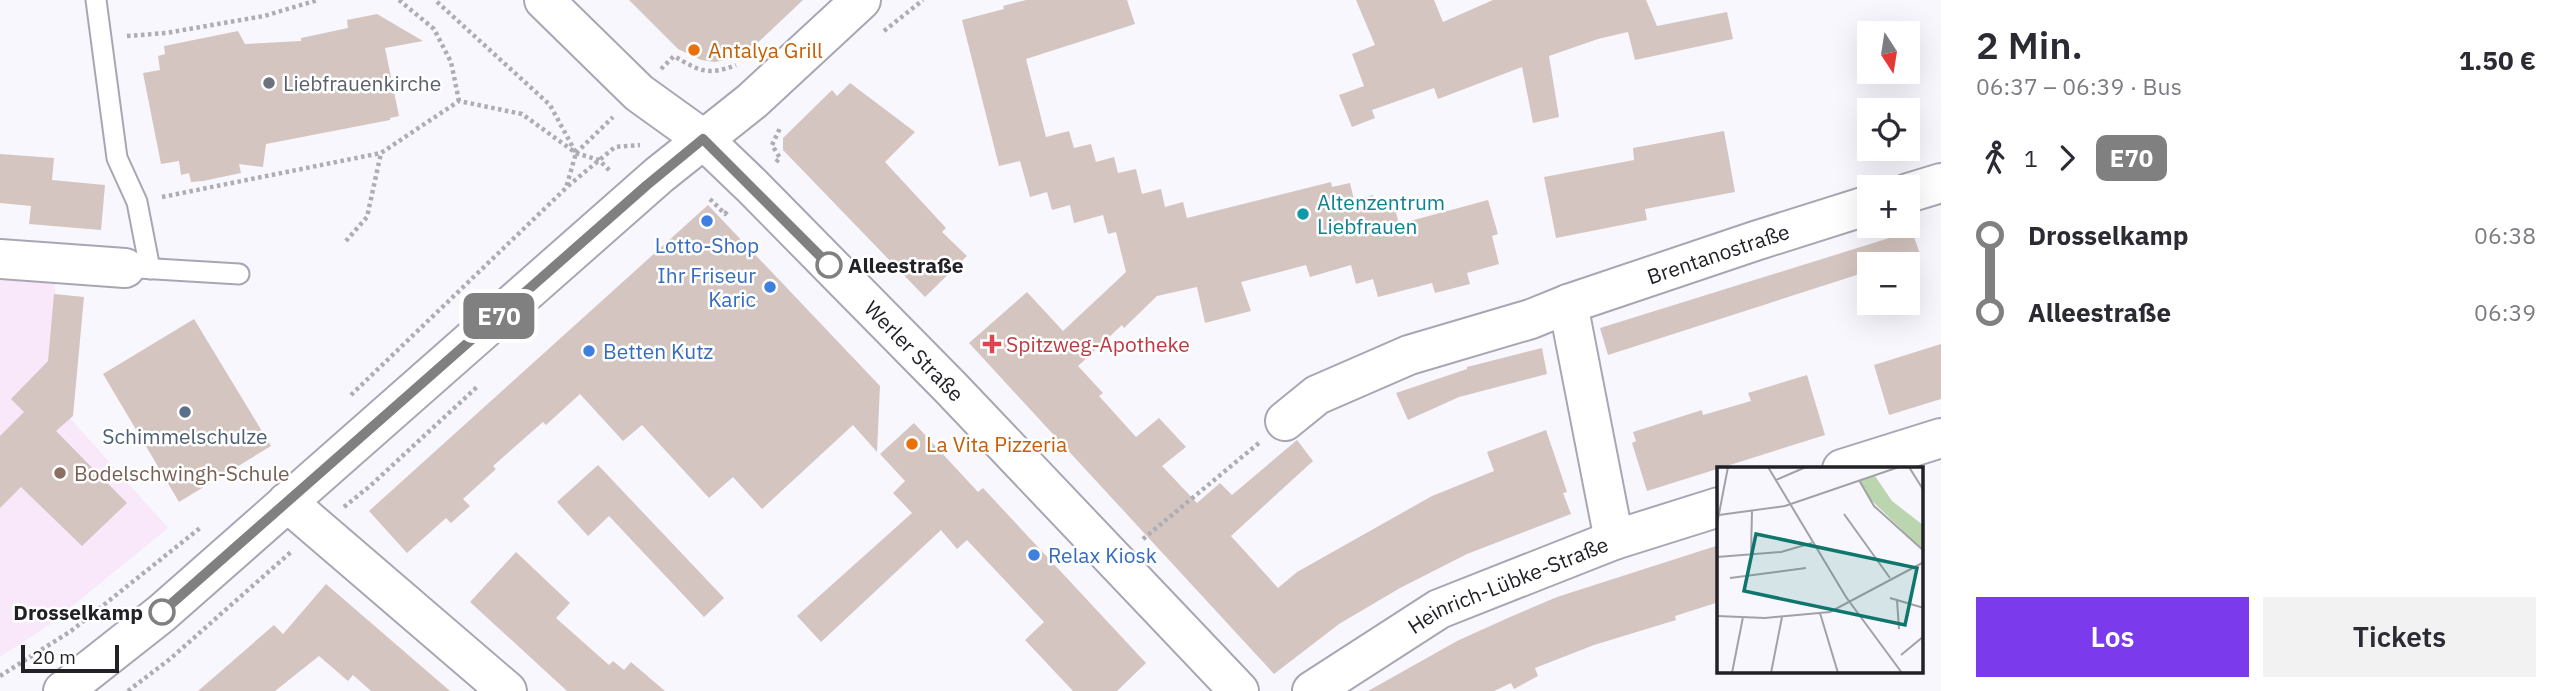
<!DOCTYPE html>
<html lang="de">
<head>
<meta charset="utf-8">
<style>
  body { margin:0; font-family:"IBM Plex Sans",sans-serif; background:#f2f2f3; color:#2b2b33; height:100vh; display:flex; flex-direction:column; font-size:26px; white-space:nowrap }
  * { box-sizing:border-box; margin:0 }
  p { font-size:23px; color:#7c7c81 }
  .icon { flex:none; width:38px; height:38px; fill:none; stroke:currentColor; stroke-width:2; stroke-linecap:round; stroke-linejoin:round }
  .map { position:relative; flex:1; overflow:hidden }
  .details { display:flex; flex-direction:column; background:#fff; width:630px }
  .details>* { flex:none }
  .badge { padding:0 14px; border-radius:10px; font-size:24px; line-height:46px }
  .needle { width:46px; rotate:168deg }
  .tools { position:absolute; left:1857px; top:21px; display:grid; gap:14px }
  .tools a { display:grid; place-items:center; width:63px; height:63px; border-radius:0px; background:#fff; box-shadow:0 7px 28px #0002; font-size:35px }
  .scale { position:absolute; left:21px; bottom:18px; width:98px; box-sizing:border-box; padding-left:7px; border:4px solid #222126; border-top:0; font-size:19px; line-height:24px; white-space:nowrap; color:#222126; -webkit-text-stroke:5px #fff; paint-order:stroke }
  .map>.badge { position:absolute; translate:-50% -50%; box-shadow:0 0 0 4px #fff }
  .legs { display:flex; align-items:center; gap:10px; height:77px; padding:0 35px; font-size:23px }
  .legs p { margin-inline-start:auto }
  .overview { display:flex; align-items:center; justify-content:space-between; height:119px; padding:0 35px }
  h1 { font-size:38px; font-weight:600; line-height:52px }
  .primary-button { display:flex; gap:14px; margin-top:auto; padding:14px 35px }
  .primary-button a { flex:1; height:80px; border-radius:0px; background:#7c3aed; color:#fff; font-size:28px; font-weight:600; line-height:80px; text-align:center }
  .primary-button a+a { background:#f2f2f3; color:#2b2b33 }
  ul { padding:0 35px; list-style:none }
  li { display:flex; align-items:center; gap:24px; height:77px; font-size:26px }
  li i { display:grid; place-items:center; width:10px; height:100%; margin:0 9px; background:currentColor }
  li i::after { content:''; width:18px; height:18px; margin:-9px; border:5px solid; border-radius:50%; background:#fff }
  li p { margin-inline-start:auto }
  li:first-child i { background:linear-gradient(#0000 50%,currentColor 0) }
  li:last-child i { background:linear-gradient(currentColor 50%,#0000 0) }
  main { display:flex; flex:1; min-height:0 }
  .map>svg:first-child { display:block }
  .education { fill:#f9e8fa }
  .building { fill:#d5c5c0 }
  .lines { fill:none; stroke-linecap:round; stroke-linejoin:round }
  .service-casing { stroke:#a9a6b4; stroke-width:23 }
  .minor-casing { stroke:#a9a6b4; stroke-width:42 }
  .secondary-casing { stroke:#a9a6b4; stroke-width:42 }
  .path { stroke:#aeadb3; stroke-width:4.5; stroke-dasharray:3.5 3.5; stroke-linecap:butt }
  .service { stroke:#fff; stroke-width:19 }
  .minor { stroke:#fff; stroke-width:38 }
  .secondary { stroke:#fff; stroke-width:38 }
  .line-1-casing { stroke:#fff; stroke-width:16 }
  .line-1 { stroke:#808080; stroke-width:10 }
  .food-dot { fill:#e8710a; stroke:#fff; stroke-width:2.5 }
  .worship-dot { fill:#6b7280; stroke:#fff; stroke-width:2.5 }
  .culture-dot { fill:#0f9aa8; stroke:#fff; stroke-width:2.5 }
  .shop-dot { fill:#3f7fe0; stroke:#fff; stroke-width:2.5 }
  .stop-1-dot { fill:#fff; stroke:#808080; stroke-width:3.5 }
  .health-dot { fill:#e0444e; stroke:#fff; stroke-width:2.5 }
  .service-dot { fill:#5c6f8a; stroke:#fff; stroke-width:2.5 }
  .education-dot { fill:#8d6e63; stroke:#fff; stroke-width:2.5 }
  .labels { text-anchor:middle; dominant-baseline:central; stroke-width:5; stroke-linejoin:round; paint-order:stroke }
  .food-label { font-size:21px; fill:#c56008; stroke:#fff; text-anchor:start }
  .worship-label { font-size:21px; fill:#5b616d; stroke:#fff; text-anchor:start }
  .culture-label { font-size:21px; fill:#0d838f; stroke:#fff; text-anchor:start }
  .shop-label { font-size:21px; fill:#366cbe; stroke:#fff; text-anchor:start }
  .street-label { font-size:21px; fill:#222126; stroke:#fff }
  .stop-label { font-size:21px; font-weight:bold; fill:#222126; stroke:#fff; text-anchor:start }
  .health-label { font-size:21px; fill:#be3a42; stroke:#fff; text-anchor:start }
  .service-label { font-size:21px; fill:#4e5e75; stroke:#fff }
  .education-label { font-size:21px; fill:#785e54; stroke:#fff; text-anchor:start }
  .inset-road { fill:none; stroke:#a2a1a7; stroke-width:2 }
  .view { fill:#0f766e; fill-opacity:0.15; stroke:#0f766e; stroke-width:3.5 }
  .inset-edge { fill:none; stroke:#222126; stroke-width:3.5 }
</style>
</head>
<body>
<main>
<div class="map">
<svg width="1941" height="691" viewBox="0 0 1941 691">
  <rect width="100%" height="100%" fill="#f8f7fd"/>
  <path class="education" d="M0,279l54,3 16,136 98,110 -119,97 -49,32z"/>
  <g class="building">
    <path d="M629,0h174l-52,49 -16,9 -20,4 -14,-2 -23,-11z"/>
    <path d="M1026,0h101l8,24 -109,35 20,78 23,-6 5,17 17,-4 5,18 18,-5 4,16 18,-4 6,25 19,-5 4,18 18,-5 4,16 144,-36 1,5 18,-4 4,17 19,-5 4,18 18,-4 4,15 89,-24 10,34 -6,2 7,28 -32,9 3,11 -35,9 -3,-10 -54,14 -5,-18 -17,5 -5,-19 -41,12 -4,-12 -65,17 10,29 -46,12 -8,-36 -40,9 -33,32 -2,-3 -44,41 25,27 -4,3 37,41 23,-19 27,29 -24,19 35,37 23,-20 12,12 65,-55 16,21 -82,75 47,52 19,-16 135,-76 62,-25 -7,-19 59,-22 21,62 -4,1 8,21 -104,40 -67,34 -61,36 -65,50 -305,-331 58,-51 36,39 63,-59 -10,-40 -8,2 -5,-19 -29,8 -4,-18 -18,5 -5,-18 -17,5 -10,-36 -21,5 -37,-146 42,-11 -1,-3z"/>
    <path d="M1356,0h78l9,22 50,-22h153l11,26 70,-14 6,27 -98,21 -7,-28 -30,7 -49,17 10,61 -26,6 -11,-56 -84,32 -4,-11 -62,22 3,8 -23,9 -13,-32 25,-9 -12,-32 23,-9z"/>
    <path d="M377,14l46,27 -38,7 14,68 -9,2v2l-124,24 -3,23 -24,-3 2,9 -38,8 -12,1 -2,-9 -8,2 -2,-14 -18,3 -18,-91 17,-3 -2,-14 7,-2 -1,-8 74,-15 7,13 56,-3v-3l47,-10 -1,-8z"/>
    <path d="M850,83l65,49 -30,30 61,66 -4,4 25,24 -42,41 -142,-147v-12l49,-48 5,6z"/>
    <path d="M1724,131l11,61 -90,17 2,11 -91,18 -12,-61 90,-17 -1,-12z"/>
    <path d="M0,154l54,4 -2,22 53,5 -4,45 -72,-6 2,-18 -31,-3z"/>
    <path d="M708,205l172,181 -3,66 -24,-27 -91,84 -29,-32 -24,21 -67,-73 -19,16 -43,-47 -34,31 -3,-3 -50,44 3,3 -33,30 7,7 -19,17 -5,-5 -39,35 -38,-42z"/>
    <path d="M1912,231l8,23 -31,10h-20v7l-261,84 -8,-27z"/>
    <path d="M54,294l30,3 -11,119 -17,15 71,72 -45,43 -61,-59 -21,21v-72l24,-24 -13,-13 37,-38z"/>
    <path d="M194,319l77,127 -92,56 -76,-128z"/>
    <path d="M1941,344v55l-52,16 -15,-50z"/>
    <path d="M1542,348l5,26 -88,23 -51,23 -12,-27 71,-24v-2z"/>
    <path d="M1807,375l18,60 -178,56 -15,-48 4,-2 -3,-9 69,-22 1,5 48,-14 -3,-8z"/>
    <path d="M914,423l64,69 5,-4 163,175 -29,28h-44l-48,-51 19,-18 -77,-82 -10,9 -16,-19 -120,112 -24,-26 115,-103 -19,-20 12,-12 -25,-27z"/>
    <path d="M598,465l126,133 -20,19 -95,-101 -21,20 -31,-34z"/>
    <path d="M1719,545v57l-44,14 1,4 -82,25 -59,23 3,8 -24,13 -3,-6 -17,8h-126l89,-50 53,-24 47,-20z"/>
    <path d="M516,552l54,51 -14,15 53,47 4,-4 11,9 7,-8 34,29h-98l-97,-89z"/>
    <path d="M326,584l124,107h-79l-18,-16 -5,6 -29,-25 -44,35h-77l76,-66 9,9z"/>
  </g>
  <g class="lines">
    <defs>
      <g id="service">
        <path d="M96,0l21,158 20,44 13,67"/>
        <path d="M139,268l100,6"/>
      </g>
      <g id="minor">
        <path d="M1908,193l33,-10"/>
        <path d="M0,259l125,9"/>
        <path d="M1568,304l46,236"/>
        <path id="s1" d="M1285,421l32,-26 92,-40 122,-36 37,-15 187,-63 114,-36"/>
        <path d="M1842,469l99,-31"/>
        <path d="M287,502l220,189"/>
        <path id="s2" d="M1312,691l127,-82 175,-69 105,-33"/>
      </g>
      <g id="secondary">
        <path id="s3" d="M544,0l95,93 64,46 48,46 200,203 288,303"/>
        <path d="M63,691l99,-78 497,-438 93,-74 109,-101"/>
      </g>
    </defs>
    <use href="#service" class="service-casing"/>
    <use href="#minor" class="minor-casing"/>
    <use href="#secondary" class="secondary-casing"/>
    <g class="path">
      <path d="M399,0l35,29 17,33 8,39"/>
      <path d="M884,31l39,-31"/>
      <path d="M127,36l39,-3 98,-17 54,-16"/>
      <path d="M661,69l13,-13c25,15 34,20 62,9"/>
      <path d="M576,153l37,-36"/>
      <path d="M776,162l4,-4 -8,-13 9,-19"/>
      <path d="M568,186l47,-39 25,-2"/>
      <path d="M162,197l219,-44"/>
      <path d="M710,199l15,15 3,-4"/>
      <path d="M346,241l21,-24 14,-64 78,-52 63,13 54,39 23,7 12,12"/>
      <path d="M351,395l215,-207 10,-35 -26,-48 -115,-105"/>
      <path d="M344,507l26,-21 108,-100"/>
      <path d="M1143,539l117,-97"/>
      <path d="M0,676l71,-45 129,-103"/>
      <path d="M128,691l42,-32 122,-108"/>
    </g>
    <use href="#service" class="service"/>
    <use href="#minor" class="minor"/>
    <use href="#secondary" class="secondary"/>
  </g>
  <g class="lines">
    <defs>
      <path id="line-1" d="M162,612l485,-427 56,-46 126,126"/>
    </defs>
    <use href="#line-1" class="line-1-casing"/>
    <use href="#line-1" class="line-1"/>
  </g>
  <g class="food-dot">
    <circle cx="694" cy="50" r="7"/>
    <circle cx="912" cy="444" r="7"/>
  </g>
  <circle class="worship-dot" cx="269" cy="83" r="7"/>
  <circle class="culture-dot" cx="1303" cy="214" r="7"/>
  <g class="shop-dot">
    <circle cx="707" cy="221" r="7"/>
    <circle cx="770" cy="287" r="7"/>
    <circle cx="589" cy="351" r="7"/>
    <circle cx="1034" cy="555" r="7"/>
  </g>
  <g class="stop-1-dot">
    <circle cx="829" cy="265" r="12"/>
    <circle cx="162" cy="612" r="12"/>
  </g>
  <path class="health-dot" d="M988.5 333.5h7v7h7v7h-7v7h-7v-7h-7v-7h7z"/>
  <circle class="service-dot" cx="185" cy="412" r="7"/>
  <circle class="education-dot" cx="60" cy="473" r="7"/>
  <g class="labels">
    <g class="food-label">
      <text x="708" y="50">Antalya Grill</text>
      <text x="926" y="444">La Vita Pizzeria</text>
    </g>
    <g class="worship-label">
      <text x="283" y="83">Liebfrauenkirche</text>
    </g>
    <g class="culture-label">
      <text x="1317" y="202">Altenzentrum<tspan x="1317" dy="24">Liebfrauen</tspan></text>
    </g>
    <g class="shop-label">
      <text x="707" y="245" text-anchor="middle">Lotto-Shop</text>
      <text x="756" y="275" text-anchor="end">Ihr Friseur<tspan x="756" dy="24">Karic</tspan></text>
      <text x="603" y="351">Betten Kutz</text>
      <text x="1048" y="555">Relax Kiosk</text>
    </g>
    <g class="street-label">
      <text stroke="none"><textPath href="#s1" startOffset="467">Brentanostraße</textPath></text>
      <text stroke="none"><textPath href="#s3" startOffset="511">Werler Straße</textPath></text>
      <text stroke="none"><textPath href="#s2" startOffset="224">Heinrich-Lübke-Straße</textPath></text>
    </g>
    <g class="stop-label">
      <text x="848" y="265">Alleestraße</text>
      <text x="143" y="612" text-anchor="end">Drosselkamp</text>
    </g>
    <g class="health-label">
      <text x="1006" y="344">Spitzweg-Apotheke</text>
    </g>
    <g class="service-label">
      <text x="185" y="436">Schimmelschulze</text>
    </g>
    <g class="education-label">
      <text x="74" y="473">Bodelschwingh-Schule</text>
    </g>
  </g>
  <g transform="translate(1717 467)">
    <rect width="206" height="206" fill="#f8f7fd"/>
    <path d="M158,9l17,25 31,24v25l-52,-50 -11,-19z" fill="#bbd5ae"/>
    <path class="inset-road" d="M51,0l78,130 56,76M192,0l15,24M59,13l30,-13M142,13l15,26 50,45M127,47l46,64M2,48l66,-9 114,-39M0,57l11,-57M34,88l1,-44M0,90l64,-5 31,-9M13,111l76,-10M173,131l34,10M180,133l2,29M103,146l18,60M0,149l48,2 65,-6 94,-50M184,188l23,-19M15,206l11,-56M54,206l11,-56"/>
    <path class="view" d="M39,67l161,34 -12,57 -161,-34z"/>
    <rect width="206" height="206" class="inset-edge"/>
  </g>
</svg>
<div class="tools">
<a><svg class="needle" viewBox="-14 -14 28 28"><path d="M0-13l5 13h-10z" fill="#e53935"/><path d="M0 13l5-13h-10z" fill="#7c7c81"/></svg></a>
<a><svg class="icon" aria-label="locate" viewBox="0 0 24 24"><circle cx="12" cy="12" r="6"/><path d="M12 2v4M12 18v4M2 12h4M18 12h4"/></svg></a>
<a>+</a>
<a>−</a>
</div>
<div class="scale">20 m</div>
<b class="badge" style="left:499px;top:316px;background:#808080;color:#fff">E70</b>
</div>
<section class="details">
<div class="overview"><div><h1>2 Min.</h1><p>06:37 – 06:39 · Bus</p></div><b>1.50 €</b></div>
<div class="legs"><svg class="icon" aria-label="walk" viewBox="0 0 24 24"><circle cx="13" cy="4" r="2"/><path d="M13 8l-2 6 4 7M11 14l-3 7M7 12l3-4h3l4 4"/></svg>1<svg class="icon" aria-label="forward" viewBox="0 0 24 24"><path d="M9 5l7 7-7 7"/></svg><b class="badge" style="background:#808080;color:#fff">E70</b></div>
<ul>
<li><i style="color:#808080"></i><b>Drosselkamp</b><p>06:38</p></li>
<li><i style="color:#808080"></i><b>Alleestraße</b><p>06:39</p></li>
</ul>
<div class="primary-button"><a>Los</a><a>Tickets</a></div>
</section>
</main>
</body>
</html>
